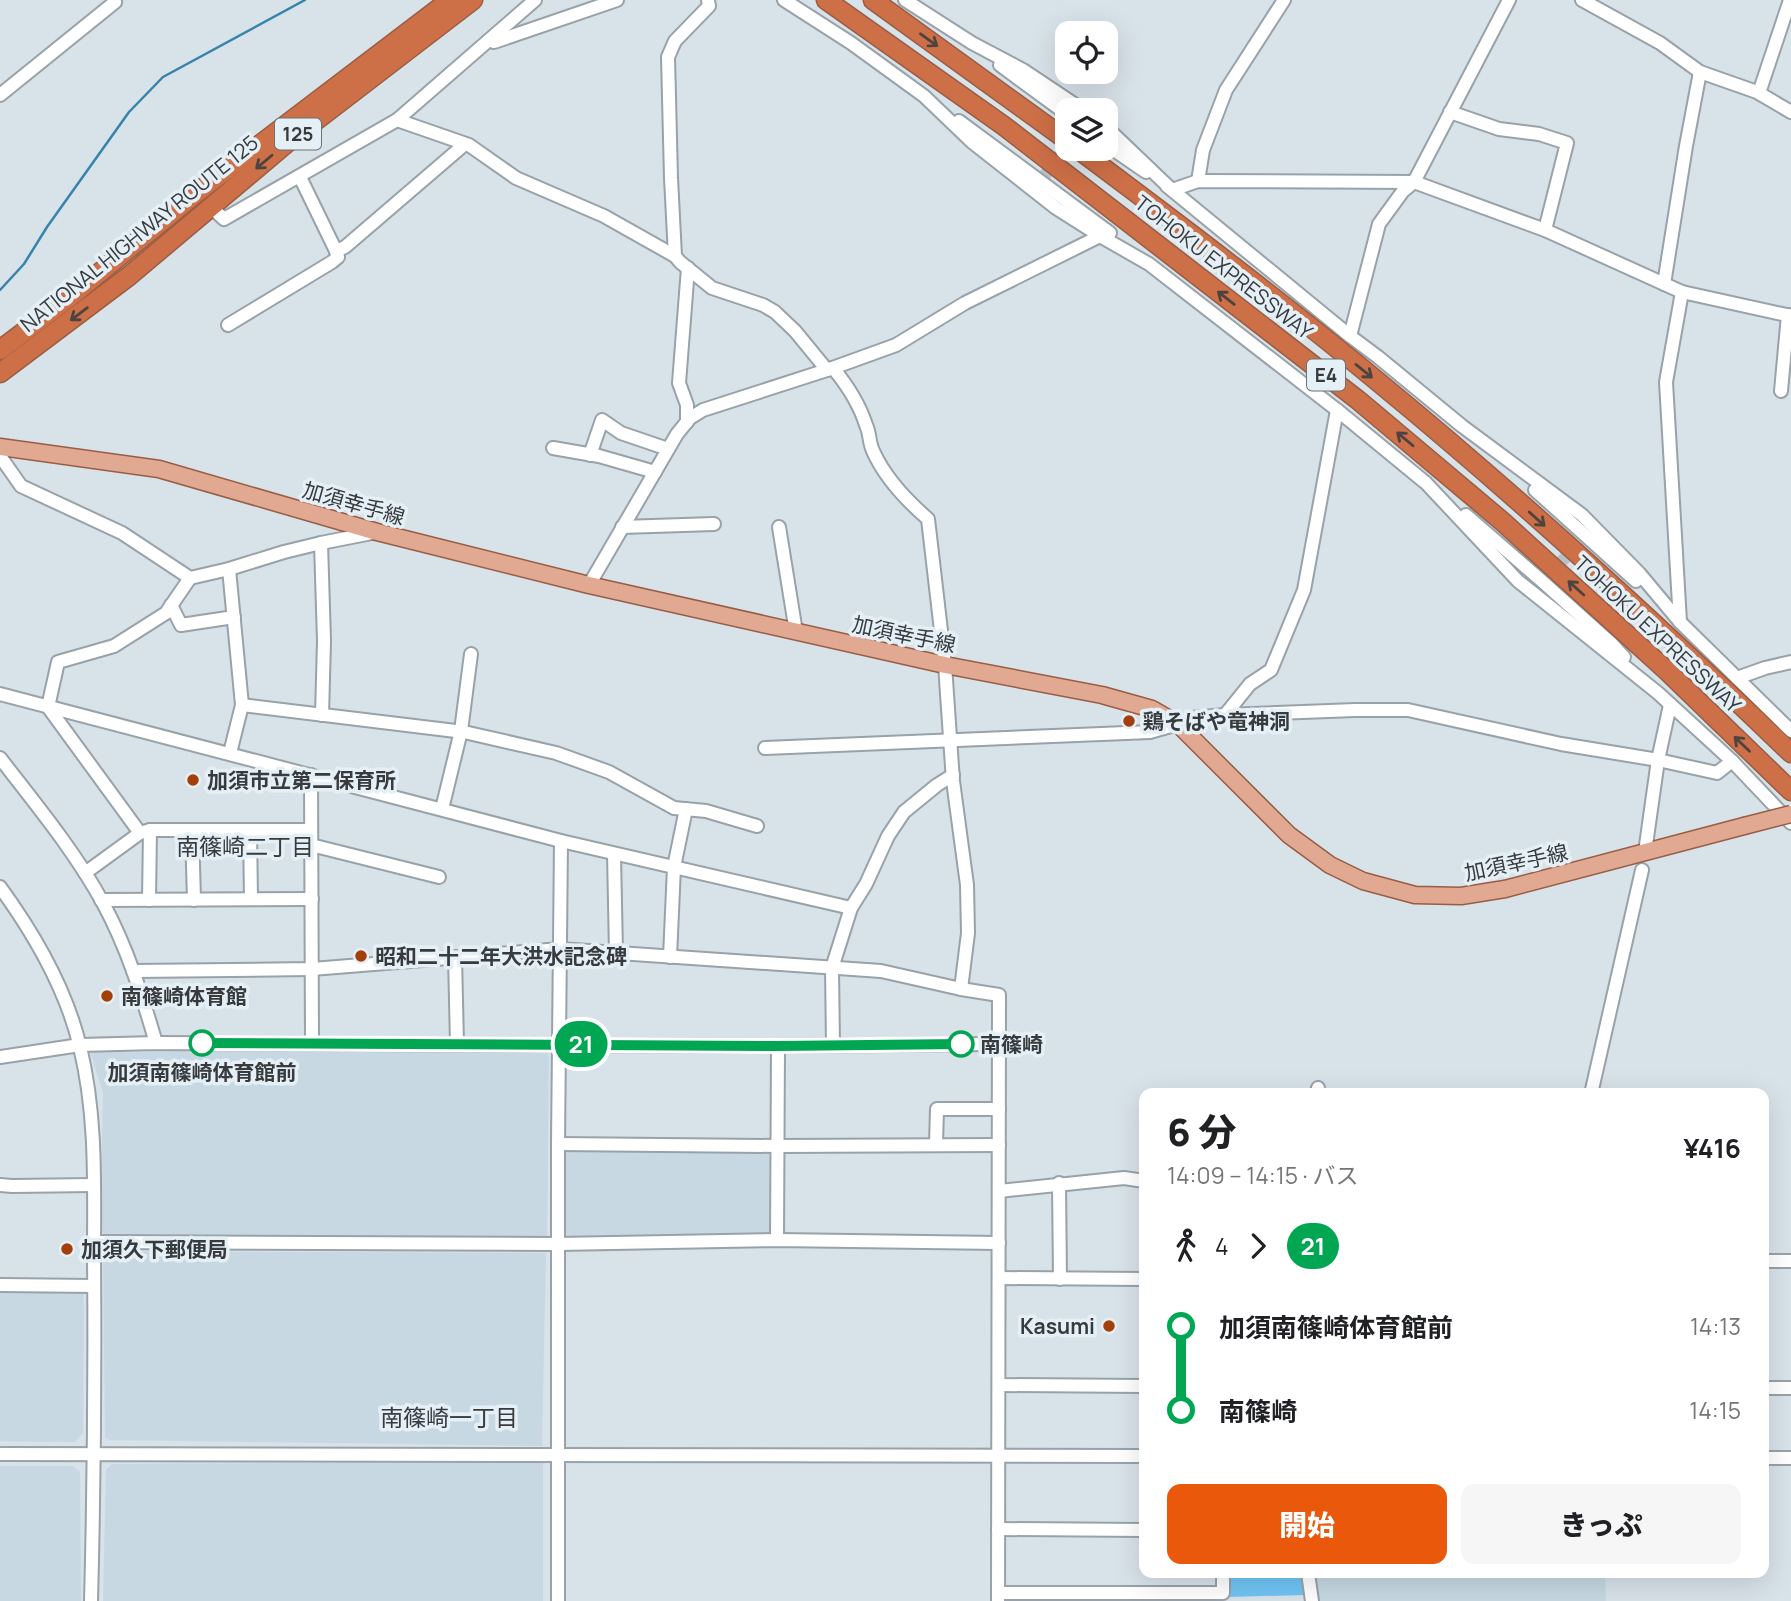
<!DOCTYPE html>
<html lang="ja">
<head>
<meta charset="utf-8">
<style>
  body { margin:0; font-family:Manrope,"Noto Sans JP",sans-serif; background:#f6f6f6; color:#202124; height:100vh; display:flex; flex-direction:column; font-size:26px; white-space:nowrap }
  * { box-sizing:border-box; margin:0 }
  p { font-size:23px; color:#757577 }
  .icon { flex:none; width:38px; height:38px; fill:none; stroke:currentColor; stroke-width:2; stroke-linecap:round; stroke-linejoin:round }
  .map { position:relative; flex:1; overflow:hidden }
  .details { position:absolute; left:1139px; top:1088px; width:630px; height:490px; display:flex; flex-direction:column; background:#fff; border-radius:14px; box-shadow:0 7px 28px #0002 }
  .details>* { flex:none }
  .badge { padding:0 14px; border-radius:23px; font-size:24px; line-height:46px }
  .fabs { position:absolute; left:1055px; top:21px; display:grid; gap:14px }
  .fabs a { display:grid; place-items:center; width:63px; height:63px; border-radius:14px; background:#fff; box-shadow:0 7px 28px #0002; font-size:35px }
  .map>.badge { position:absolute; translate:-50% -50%; box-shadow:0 0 0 4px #fff }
  .legs { display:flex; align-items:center; gap:10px; height:77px; padding:0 28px; font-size:23px }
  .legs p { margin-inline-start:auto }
  .summary { display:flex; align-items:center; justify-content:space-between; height:119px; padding:0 28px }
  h1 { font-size:38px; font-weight:800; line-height:52px }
  .primary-button { display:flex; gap:14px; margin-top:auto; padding:14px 28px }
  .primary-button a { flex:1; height:80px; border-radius:14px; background:#ea580c; color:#fff; font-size:28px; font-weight:800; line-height:80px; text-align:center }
  .primary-button a+a { background:#f6f6f6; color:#202124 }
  ul { padding:0 28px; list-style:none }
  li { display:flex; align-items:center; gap:24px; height:84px; font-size:26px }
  li i { display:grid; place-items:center; width:10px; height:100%; margin:0 9px; background:currentColor }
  li i::after { content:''; width:18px; height:18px; margin:-9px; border:5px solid; border-radius:50%; background:#fff }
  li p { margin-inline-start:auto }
  li:first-child i { background:linear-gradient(#0000 50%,currentColor 0) }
  li:last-child i { background:linear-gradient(currentColor 50%,#0000 0) }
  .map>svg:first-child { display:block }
  .built { fill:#c7d8e3 }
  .green { fill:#70c4f5 }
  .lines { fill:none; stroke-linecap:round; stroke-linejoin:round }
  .stream { stroke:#3883aa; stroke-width:2.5 }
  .minor-tunnel { stroke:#b8c1c7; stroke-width:12; stroke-dasharray:12 6; stroke-linecap:butt }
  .minor-casing { stroke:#98a2a8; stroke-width:16 }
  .major-casing { stroke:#985d44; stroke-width:19 }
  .highway-casing { stroke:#985d44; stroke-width:21 }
  .minor { stroke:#fff; stroke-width:12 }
  .major { stroke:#e1a991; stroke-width:16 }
  .highway { stroke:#cd6f47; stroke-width:18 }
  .major-bridge-casing { stroke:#985d44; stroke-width:19; stroke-linecap:butt }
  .major-bridge { stroke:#e1a991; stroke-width:16 }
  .oneway { stroke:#4e433f }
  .line-1-casing { stroke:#fff; stroke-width:16 }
  .line-1 { stroke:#00a651; stroke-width:10 }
  .poi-dot { fill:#a3400a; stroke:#e5eff6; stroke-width:2.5 }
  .stop-1-dot { fill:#fff; stroke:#00a651; stroke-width:3.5 }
  .labels { text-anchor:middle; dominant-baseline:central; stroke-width:7; stroke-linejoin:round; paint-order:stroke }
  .shield { fill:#e5eff6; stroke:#6b7175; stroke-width:2 }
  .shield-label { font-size:19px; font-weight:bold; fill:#373b3e }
  .street-label { font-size:21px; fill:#373b3e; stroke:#e5eff6 }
  .poi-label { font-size:21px; font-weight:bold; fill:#373b3e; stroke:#e5eff6; text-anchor:start }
  .stop-label { font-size:21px; font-weight:bold; fill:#373b3e; stroke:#e5eff6; text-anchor:start }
  .neighbourhood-label { font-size:23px; fill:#373b3e; stroke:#e5eff6 }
</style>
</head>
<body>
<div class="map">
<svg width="1791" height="1601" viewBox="0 0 1791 1601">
  <rect width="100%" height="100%" fill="#d8e2e9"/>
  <g class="built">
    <path d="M545,1050l4,6 -2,182 -441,-2 -6,-7 3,-136 -13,-41z"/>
    <path d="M560,1149l209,4 1,79 -5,3 -205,3z"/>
    <path d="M103,1251l443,2 -4,193 -432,-6 -5,-2z"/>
    <path d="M0,1292l84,2 -1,139 -8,9 -75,-1z"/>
    <path d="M543,1462v139h-440l3,-131 6,-6z"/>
    <path d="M0,1466h73l7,6 1,129h-81z"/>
    <path d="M1315,1573h290l1,28h-286z"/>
  </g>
  <path class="green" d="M1228,1573h72l4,22 -76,2z"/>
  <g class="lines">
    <path class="stream" d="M0,290l24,-26 23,-37 82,-115 34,-35 142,-77"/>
    <g class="minor-tunnel">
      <path d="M1045,175l23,-30"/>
      <path d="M1545,579l38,-40"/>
    </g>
    <defs>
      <g id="minor">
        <path d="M784,0l67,43 73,53 48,46 84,66 44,28 49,28 188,146 89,73 92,98 140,112 74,68 59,62"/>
        <path d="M905,0l67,43 51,27 60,40"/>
        <path d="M1582,0l78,43 40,29 57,20 34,20"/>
        <path d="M494,42l123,-42"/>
        <path d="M1000,65l68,50"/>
        <path d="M1759,93l31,-93"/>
        <path d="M0,95l115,-93 -1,-2"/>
        <path d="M1450,112l49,17 40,5 28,9 -22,87"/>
        <path d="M397,120l72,25 47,33 88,38 71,40 5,6 32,26 51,17 12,7 20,19 32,39"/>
        <path d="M959,121l151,112"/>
        <path d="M1106,127l66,63 178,146 28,21 84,69 120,89 57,58 41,49 111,109"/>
        <path d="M1106,143l8,7 32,22"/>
        <path d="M300,177l36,74 9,-4 120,-103"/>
        <path d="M1198,181l5,-31 23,-60 58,-90"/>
        <path d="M1167,186l5,4 26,-9 216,1 131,48 137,62 109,24"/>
        <path d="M211,207l13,12 173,-99 138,-120"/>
        <path d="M675,256l-4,-78 -3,-121 7,-16 34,-35 -1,-6"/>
        <path d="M1664,284l22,-138 14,-74"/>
        <path d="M228,325l104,-63 6,-5 -2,-6"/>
        <path d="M1350,336l29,-112 24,-33 11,-9 95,-182"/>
        <path d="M833,368c14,17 26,35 33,57 4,8 3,18 7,26 12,27 33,49 55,68l17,146 8,116 14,104 1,48 -7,56"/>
        <path d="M1781,391l7,-76"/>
        <path d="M687,422v-17l-8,-22 9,-115"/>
        <path d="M553,448l46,8 56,16"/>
        <path d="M590,455l12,-35 19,13 47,16"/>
        <path d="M0,456l21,30 101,47 68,45 39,-9 55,-17 37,-9 56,-11"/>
        <path d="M1535,490l101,91"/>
        <path d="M1466,515l77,67 69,62 12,13"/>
        <path d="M622,527l92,-3"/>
        <path d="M779,527l17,105"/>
        <path d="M321,543l3,98 -2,74"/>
        <path d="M229,569l13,136 -12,48"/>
        <path d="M589,585l88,-151 13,-16 13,-8 124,-40 69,-25 69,-42 135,-67 6,-6"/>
        <path d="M171,605l10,20 53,-8"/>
        <path d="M1680,622l-14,-240 16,-90"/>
        <path d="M1737,678l28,-10 26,-6"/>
        <path d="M0,694l561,147 290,67"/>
        <path d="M242,705l222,27 92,21 53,19 65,36 32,3 51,15"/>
        <path d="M1225,715l25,-31 21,-14 33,-80 33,-180"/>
        <path d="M765,748l385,-16 28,-8 13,-6 34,-3 130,-5h53l153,34 97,16 59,13 15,-12"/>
        <path d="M0,758c35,45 76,95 103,145 24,44 39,92 53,140"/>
        <path d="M311,775l1,268"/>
        <path d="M442,809l19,-78 10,-77"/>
        <path d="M192,830l2,70"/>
        <path d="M250,830l1,69"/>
        <path d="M140,833l-92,-126 10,-45 56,-16 52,-33 24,-35"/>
        <path d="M311,845l128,32"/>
        <path d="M1646,845l12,-85 12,-55"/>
        <path d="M614,854l2,99"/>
        <path d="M85,873l55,-40 10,-3h161"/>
        <path d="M0,887c35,48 66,101 80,160 17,69 14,140 14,210 1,115 0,229 -3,344"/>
        <path d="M101,900l211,-1"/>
        <path d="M149,900l1,-70"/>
        <path d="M455,957l2,87"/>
        <path d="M670,957l4,-90 12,-58"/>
        <path d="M133,971l179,-2 248,-20 321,22 80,18 38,6 -1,606"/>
        <path d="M833,1045l-1,-77 19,-60 15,-24 22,-48 16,-24 33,-27 16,-10"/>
        <path d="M0,1057l80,-12 76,-2 622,3 221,-2"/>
        <path d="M1317,1094l1,-6"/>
        <path d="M1591,1094l51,-224"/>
        <path d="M558,1144l218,2 223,-1"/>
        <path d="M936,1144l1,-35h62"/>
        <path d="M1059,1183l1,96"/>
        <path d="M0,1185l12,1 82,-1"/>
        <path d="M999,1191l125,-13 20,3"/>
        <path d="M777,1240l1,-194"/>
        <path d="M94,1242l464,2 219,-4 222,3"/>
        <path d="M1764,1261h27"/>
        <path d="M999,1278l145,1"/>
        <path d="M0,1285l94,1"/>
        <path d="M999,1385l145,1"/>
        <path d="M1764,1388h27"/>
        <path d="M0,1454l1144,2"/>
        <path d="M1764,1458h27"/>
        <path d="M998,1529l146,1"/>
        <path d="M1308,1573l4,28"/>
        <path d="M998,1593h225v-20"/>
        <path d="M558,1601v-457l3,-303"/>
      </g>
      <path id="major" d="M0,447l159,22 218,63 212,53 356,80 157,30 50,14 26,15 111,111 41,30 33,16 52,14 46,1 44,-7 239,-63"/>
      <g id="highway">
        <path d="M826,0l178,126 354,274 145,122 163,148 125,121"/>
        <path d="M873,0l195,141"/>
        <path d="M1078,149c103,77 205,154 304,236 142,117 277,241 409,368"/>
        <path d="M0,350l69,-52 130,-107 251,-191"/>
        <path d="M0,373l129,-97 159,-134 185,-142"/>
      </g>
    </defs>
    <use href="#minor" class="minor-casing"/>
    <use href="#major" class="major-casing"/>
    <use href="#highway" class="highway-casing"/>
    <use href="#minor" class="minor"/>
    <use href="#major" class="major"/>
    <use href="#highway" class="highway"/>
    <defs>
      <path id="major-bridge" d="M1744,826l47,-12"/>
    </defs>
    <use href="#major-bridge" class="major-bridge-casing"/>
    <use href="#major-bridge" class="major-bridge"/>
  </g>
  <defs><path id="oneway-shaft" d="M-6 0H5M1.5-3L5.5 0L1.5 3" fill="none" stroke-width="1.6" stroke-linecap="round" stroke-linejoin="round" transform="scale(1.75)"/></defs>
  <g class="oneway">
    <use href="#oneway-shaft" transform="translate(929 40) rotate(36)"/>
    <use href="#oneway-shaft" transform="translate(264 162) rotate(140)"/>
    <use href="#oneway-shaft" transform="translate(1226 298) rotate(-142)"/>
    <use href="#oneway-shaft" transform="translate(79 314) rotate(143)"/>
    <use href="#oneway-shaft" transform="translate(1364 371) rotate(39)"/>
    <use href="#oneway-shaft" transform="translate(1405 439) rotate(-140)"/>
    <use href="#oneway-shaft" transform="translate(1537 519) rotate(42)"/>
    <use href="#oneway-shaft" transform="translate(1576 588) rotate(-138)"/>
    <use href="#oneway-shaft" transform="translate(1742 744) rotate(-136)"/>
  </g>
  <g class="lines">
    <defs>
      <path id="line-1" d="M202,1043l576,3 183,-2"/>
    </defs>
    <use href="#line-1" class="line-1-casing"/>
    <use href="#line-1" class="line-1"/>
  </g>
  <g class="poi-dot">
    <circle cx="1129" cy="721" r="7"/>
    <circle cx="193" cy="780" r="7"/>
    <circle cx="361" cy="956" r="7"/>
    <circle cx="107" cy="996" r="7"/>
    <circle cx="67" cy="1249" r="7"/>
    <circle cx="1109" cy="1326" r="7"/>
  </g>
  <g class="stop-1-dot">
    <circle cx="202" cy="1043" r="12"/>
    <circle cx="961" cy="1044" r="12"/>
  </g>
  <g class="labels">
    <g class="shield">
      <rect x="275" y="118.5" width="46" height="31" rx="5"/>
      <rect x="1307" y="359.5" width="38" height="31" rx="5"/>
    </g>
    <g class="shield-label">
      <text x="298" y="134">125</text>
      <text x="1326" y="375">E4</text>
    </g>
    <g class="street-label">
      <text transform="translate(139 233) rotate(-39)">NATIONAL HIGHWAY ROUTE 125</text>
      <text transform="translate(1224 267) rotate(38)">TOHOKU EXPRESSWAY</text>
      <text transform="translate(354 503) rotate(16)">加須幸手線</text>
      <text transform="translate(904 634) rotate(12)">加須幸手線</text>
      <text transform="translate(1658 634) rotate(43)">TOHOKU EXPRESSWAY</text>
      <text transform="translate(1516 862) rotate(-12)">加須幸手線</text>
    </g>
    <g class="poi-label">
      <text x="1143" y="721">鶏そばや竜神洞</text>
      <text x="207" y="780">加須市立第二保育所</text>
      <text x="375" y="956">昭和二十二年大洪水記念碑</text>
      <text x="121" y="996">南篠崎体育館</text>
      <text x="81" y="1249">加須久下郵便局</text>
      <text x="1095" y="1326" text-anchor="end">Kasumi</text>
    </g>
    <g class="stop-label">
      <text x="980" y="1044">南篠崎</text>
      <text x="202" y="1072" text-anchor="middle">加須南篠崎体育館前</text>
    </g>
    <g class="neighbourhood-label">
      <text x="245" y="846">南篠崎二丁目</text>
      <text x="449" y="1417">南篠崎一丁目</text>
    </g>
  </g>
</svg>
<div class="fabs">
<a><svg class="icon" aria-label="locate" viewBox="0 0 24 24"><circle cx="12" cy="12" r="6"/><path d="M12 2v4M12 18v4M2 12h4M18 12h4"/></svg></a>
<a><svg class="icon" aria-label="layers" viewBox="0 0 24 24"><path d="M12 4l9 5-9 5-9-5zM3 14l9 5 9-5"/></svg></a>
</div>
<b class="badge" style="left:581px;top:1044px;background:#00a651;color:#fff">21</b>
<section class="details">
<div class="summary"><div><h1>6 分</h1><p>14:09 – 14:15 · バス</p></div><b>¥416</b></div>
<div class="legs"><svg class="icon" aria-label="walk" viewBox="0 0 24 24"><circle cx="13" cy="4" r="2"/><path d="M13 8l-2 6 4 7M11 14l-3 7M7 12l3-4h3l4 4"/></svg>4<svg class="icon" aria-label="forward" viewBox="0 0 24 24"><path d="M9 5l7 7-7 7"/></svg><b class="badge" style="background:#00a651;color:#fff">21</b></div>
<ul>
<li><i style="color:#00a651"></i><b>加須南篠崎体育館前</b><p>14:13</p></li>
<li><i style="color:#00a651"></i><b>南篠崎</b><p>14:15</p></li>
</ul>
<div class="primary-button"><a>開始</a><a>きっぷ</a></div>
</section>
</div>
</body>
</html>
